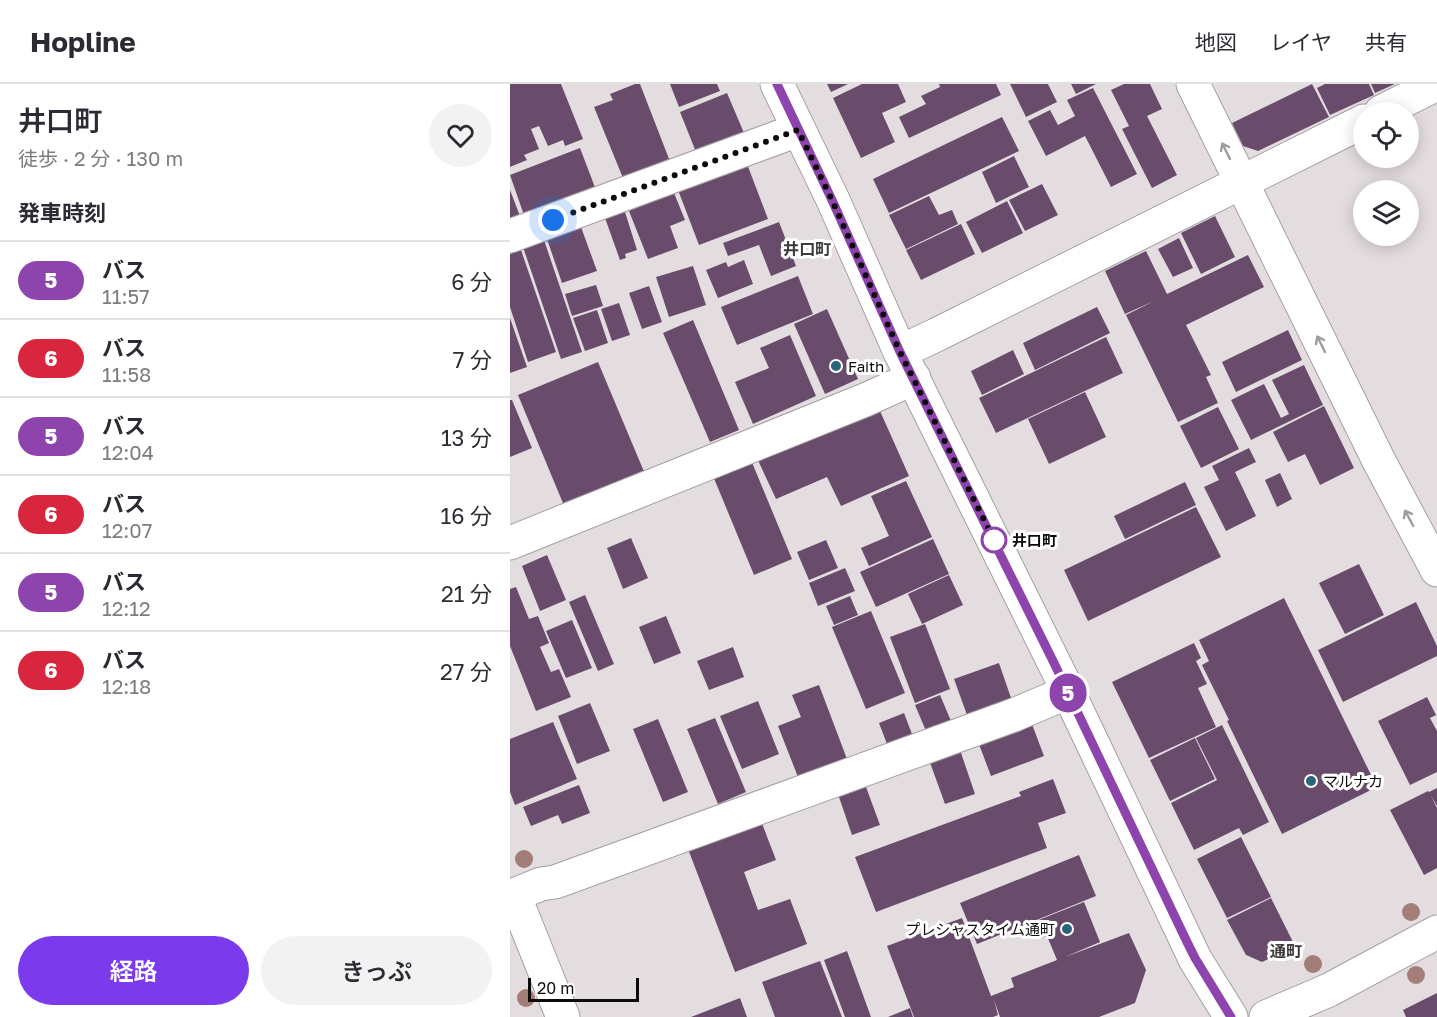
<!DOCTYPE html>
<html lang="ja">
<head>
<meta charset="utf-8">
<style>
  body { margin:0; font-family:"Golos Text","Noto Sans JP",sans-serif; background:#f2f2f3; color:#2b2b33; height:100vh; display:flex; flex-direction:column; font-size:22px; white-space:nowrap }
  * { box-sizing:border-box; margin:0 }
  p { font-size:20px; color:#7c7c81 }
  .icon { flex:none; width:33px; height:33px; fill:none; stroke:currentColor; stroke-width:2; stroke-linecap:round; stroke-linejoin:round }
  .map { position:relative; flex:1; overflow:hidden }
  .sheet { display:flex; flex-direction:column; background:#fff; width:510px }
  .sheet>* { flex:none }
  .badge { padding:0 12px; border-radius:20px; font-size:21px; line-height:39px }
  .tools { position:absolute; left:843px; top:18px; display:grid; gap:12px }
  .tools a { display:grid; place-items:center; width:66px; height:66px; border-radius:50%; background:#fff; box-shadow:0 3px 15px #0003; font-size:30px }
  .scale { position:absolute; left:18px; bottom:15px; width:111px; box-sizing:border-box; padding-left:6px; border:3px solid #0d0a0c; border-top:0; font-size:16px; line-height:21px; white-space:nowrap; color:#0d0a0c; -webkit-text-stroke:4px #fff; paint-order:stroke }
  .you { position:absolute; width:30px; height:30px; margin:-15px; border:4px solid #fff; border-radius:50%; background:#1a73e8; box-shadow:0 0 0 9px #1a73e833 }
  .map>.badge { position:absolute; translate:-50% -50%; box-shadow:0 0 0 3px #fff }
  h2 { padding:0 18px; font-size:22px; line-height:54px }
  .round { display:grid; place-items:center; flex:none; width:63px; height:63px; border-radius:32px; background:#f2f2f3 }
  .summary { display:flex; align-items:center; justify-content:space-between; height:102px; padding:0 18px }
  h1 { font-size:28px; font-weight:600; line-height:45px }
  .button { display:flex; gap:12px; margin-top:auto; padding:12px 18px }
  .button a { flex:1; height:69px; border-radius:36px; background:#7c3aed; color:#fff; font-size:24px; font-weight:600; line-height:69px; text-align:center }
  .button a+a { background:#f2f2f3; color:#2b2b33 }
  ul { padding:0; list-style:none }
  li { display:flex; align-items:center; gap:18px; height:78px; padding:0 18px; border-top:2px solid #e1e1e2 }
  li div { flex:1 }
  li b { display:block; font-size:22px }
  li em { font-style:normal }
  li .badge { min-width:66px; font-weight:700; text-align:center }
  header { display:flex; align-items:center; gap:36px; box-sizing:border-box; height:84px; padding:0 30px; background:#fff; border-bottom:2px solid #e1e1e2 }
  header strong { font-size:28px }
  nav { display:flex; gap:33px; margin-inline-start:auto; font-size:21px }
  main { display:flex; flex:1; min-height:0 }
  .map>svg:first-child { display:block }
  .building { fill:#694c6c }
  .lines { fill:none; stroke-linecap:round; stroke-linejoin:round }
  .minor-casing { stroke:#a59fa2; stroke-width:35 }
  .tertiary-casing { stroke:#a59fa2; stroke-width:35 }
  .secondary-casing { stroke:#a59fa2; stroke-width:35 }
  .minor { stroke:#fff; stroke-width:33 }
  .tertiary { stroke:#fff; stroke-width:33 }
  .secondary { stroke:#fff; stroke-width:33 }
  .tree { fill:#a37d77 }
  .oneway { stroke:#9e9d9e }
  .line-casing { stroke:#fff; stroke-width:14 }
  .line { stroke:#8e44ad; stroke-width:9 }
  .walk { stroke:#0d0a0c; stroke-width:6; stroke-dasharray:0 10.8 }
  .poi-dot { fill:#2a637c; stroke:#fff; stroke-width:2 }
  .stop-dot { fill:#fff; stroke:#8e44ad; stroke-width:3 }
  .labels { text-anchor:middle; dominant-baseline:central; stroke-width:6; stroke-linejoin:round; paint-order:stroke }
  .poi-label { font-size:15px; fill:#0d0a0c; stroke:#fff; text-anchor:start }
  .stop-label { font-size:15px; font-weight:bold; fill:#0d0a0c; stroke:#fff; text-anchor:start }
  .neighbourhood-label { font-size:16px; font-weight:bold; fill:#3e393b; stroke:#fff }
</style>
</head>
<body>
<header>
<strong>Hopline</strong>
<nav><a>地図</a><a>レイヤ</a><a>共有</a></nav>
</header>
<main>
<section class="sheet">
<div class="summary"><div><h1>井口町</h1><p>徒歩 · 2 分 · 130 m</p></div><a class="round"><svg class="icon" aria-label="heart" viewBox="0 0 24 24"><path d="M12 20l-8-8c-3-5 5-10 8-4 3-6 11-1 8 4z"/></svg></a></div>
<h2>発車時刻</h2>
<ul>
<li><span class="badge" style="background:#8e44ad;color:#fff">5</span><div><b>バス</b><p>11:57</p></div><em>6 分</em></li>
<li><span class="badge" style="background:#d7263d;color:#fff">6</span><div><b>バス</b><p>11:58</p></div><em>7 分</em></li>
<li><span class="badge" style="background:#8e44ad;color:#fff">5</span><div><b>バス</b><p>12:04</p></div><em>13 分</em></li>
<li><span class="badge" style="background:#d7263d;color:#fff">6</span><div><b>バス</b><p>12:07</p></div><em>16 分</em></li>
<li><span class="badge" style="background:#8e44ad;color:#fff">5</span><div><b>バス</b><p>12:12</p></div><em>21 分</em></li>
<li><span class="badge" style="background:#d7263d;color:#fff">6</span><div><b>バス</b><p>12:18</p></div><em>27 分</em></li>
</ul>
<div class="button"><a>経路</a><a>きっぷ</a></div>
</section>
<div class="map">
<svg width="927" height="933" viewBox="0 0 927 933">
  <rect width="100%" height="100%" fill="#e4dde0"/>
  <g class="building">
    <path d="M0,0h51l22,55 -18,7 -2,-6 -15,6 -9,-20 -8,3 8,20 -15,6 3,5 -17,7z"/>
    <path d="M125,0h5l31,80 -46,19 -31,-76 19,-7 -3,-6z"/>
    <path d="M160,0h47l3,7 -41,16z"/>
    <path d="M317,0h21l-17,8z"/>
    <path d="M352,0h36l8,18 -24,11 13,29 -34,16 -28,-60z"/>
    <path d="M429,0h57l5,11 -92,43 -10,-21 27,-13 -5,-8 19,-9z"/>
    <path d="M500,0h38l9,18 -31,15z"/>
    <path d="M561,0h25l-20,10z"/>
    <path d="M614,0h26l12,25 -15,7 30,59 -25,13 -30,-59 7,-3 -18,-36z"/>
    <path d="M802,0l17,33 -71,34 -15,-5 -11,-23z"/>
    <path d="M815,0h44l5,11 -44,20 -13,-27z"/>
    <path d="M861,0h24l-20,9z"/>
    <path d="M583,4l44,86 -26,13 -26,-51 -39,20 -18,-35 22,-11 8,15 17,-9 -8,-16z"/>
    <path d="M217,9l17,40 -48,19 -16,-40z"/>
    <path d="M492,33l17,34 -130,62 -16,-34z"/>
    <path d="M70,64l16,42 -71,28 -15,-43z"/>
    <path d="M504,72l15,31 -33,16 -14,-31z"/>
    <path d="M237,80l21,55 -69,26 -21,-55z"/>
    <path d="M532,100l16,31 -33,16 -16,-31z"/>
    <path d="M0,106l10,26 -10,4z"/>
    <path d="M164,109l11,27 -15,6 8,22 -30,11 -19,-48z"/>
    <path d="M419,112l10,19 13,-5 6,14 -52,25 -17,-34z"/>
    <path d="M497,117l16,32 -41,20 -16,-31z"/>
    <path d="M115,128l12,38 -12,4 1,4 -6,2 -15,-42z"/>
    <path d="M705,132l20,41 -34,17 -20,-41z"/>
    <path d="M269,138l17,44 -25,10 -12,-31 -31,11 -5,-13z"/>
    <path d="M451,140l14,30 -54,26 -15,-30z"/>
    <path d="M71,143l16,44 -35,12 -15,-44z"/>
    <path d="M669,154l14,30 -20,9 -15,-28z"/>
    <path d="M34,156l38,112 -21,7 -38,-112z"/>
    <path d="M11,166l35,102 -28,10 -18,-55v-53z"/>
    <path d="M636,167l21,43 81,-39 16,32 -78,38 25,50 -5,2 12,26 -40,19 -52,-107 28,-14 -29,13 -20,-43z"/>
    <path d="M234,176l9,24 -35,14 -12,-28 20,-8 2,5z"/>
    <path d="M183,182l13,39 -37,12 -13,-40z"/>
    <path d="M288,192l15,38 -76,31 -16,-38z"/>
    <path d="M86,201l7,21 -31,10 -7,-22z"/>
    <path d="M139,202l13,36 -20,7 -13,-36z"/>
    <path d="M109,219l11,32 -18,6 -11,-32z"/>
    <path d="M587,223l13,26 -75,37 -12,-27z"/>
    <path d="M317,225l31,70 -33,15 -31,-70z"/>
    <path d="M87,226l11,33 -23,8 -12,-33z"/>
    <path d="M0,234l17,49 -17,6z"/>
    <path d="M183,236l46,110 -29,12 -47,-109z"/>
    <path d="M778,246l14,30 -66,32 -14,-30z"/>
    <path d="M280,251l26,61 -63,28 -18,-42 34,-14 -9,-20z"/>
    <path d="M596,253l17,36 -127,60 -17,-35z"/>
    <path d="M503,266l11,24 -42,21 -11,-24z"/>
    <path d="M88,278l47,112 -80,34 -47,-113z"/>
    <path d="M794,281l19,40 -72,35 -20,-40 33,-16 17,34 8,-4 -17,-34z"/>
    <path d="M575,308l21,45 -57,27 -21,-45z"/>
    <path d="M0,316h2l20,48 -22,9z"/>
    <path d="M366,318l33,74 -68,30 -14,-29 -51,22 -20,-43z"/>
    <path d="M814,322l30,62 -34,17 -15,-31 -17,8 -15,-30z"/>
    <path d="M708,323l21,42 -38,19 -21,-42z"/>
    <path d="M739,364l7,14 -21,10 21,44 -30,15 -22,-44 15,-7 -7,-14z"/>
    <path d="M241,376l41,99 -38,16 -41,-99z"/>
    <path d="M770,389l12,26 -15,8 -12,-27z"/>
    <path d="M396,397l26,56 -63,29 -8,-18 28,-12 -18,-40z"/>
    <path d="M675,398l11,23 -71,34 -11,-23z"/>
    <path d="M686,423l25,50 -133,64 -24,-51z"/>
    <path d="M121,454l17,40 -25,11 -16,-41z"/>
    <path d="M423,455l16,35 -73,33 -16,-35z"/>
    <path d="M316,456l12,28 -29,12 -12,-28z"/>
    <path d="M37,471l19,45 -26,11 -18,-45z"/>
    <path d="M849,480l25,51 -39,19 -26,-51z"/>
    <path d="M335,484l10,23 -37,15 -9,-23z"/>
    <path d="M439,491l14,30 -41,19 -14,-30z"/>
    <path d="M6,503l13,32 9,-3 11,27 -9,4 11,25 8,-3 12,28 -35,14 -26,-65v-57z"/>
    <path d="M75,511l29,69 -16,7 -29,-69z"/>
    <path d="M340,512l8,19 -24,10 -8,-19z"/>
    <path d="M774,514l93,189 -95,47 -55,-113 2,-1 -27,-55 7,-4 -10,-21z"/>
    <path d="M906,518l21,44v10l-94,46 -25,-52z"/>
    <path d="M361,527l34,82 -39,16 -34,-82z"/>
    <path d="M156,532l15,37 -27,11 -15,-37z"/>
    <path d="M62,536l20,48 -26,10 -20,-47z"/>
    <path d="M415,540l25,65 -35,14 -25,-66z"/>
    <path d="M684,559l7,15 -5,3 11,23 -9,4 18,39 -67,31 -37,-76z"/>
    <path d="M223,563l11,30 -35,13 -12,-29z"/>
    <path d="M489,579l12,35 -44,17 -13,-36z"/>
    <path d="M309,601l28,74 -49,18 -20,-51 23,-9 -9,-22z"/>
    <path d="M430,611l11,26 -25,10 -11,-26z"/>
    <path d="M917,613l9,18 -6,3 7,13v41l-27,13 -32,-64z"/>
    <path d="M248,617l21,53 -37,15 -22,-53z"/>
    <path d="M80,619l20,48 -33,13 -19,-48z"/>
    <path d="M394,629l8,21 -25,10 -8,-21z"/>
    <path d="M205,634l31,74 -28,12 -31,-75z"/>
    <path d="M148,635l30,73 -25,10 -30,-73z"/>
    <path d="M520,635l14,37 -53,20 -14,-37z"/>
    <path d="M43,638l24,57 -62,26 -5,-13v-53z"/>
    <path d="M712,641l47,97 -26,13 -4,-7 -45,22 -23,-47 46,-23 -21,-42z"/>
    <path d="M685,654l20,41 -45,22 -20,-41z"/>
    <path d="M449,663l16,47 -30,10 -17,-47z"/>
    <path d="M543,695l13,34 -28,10 9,25 -171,64 -21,-55 166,-61 -2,-4z"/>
    <path d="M69,701l11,28 -28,11 -4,-9 -27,11 -8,-19z"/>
    <path d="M356,703l14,38 -28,10 -13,-38z"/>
    <path d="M927,704v18l-6,-10 6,12v60l-13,7 -34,-65 38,-19 1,1z"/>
    <path d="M251,737l15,39 -32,12 14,38 32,-11 17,45 -72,28 -47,-123z"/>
    <path d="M731,753l30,60 -44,21 -30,-59z"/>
    <path d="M569,771l17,41 -119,48 -17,-41z"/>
    <path d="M761,814l24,48 -33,16 -16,-7 -19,-35z"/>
    <path d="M574,818l16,40 -35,15 64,-24 17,37 -11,33 -36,14h-99l-6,-17 4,15 -5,2h-79l-27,-71 75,-28 29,78 23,-9 -3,-9 46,-18 -10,-24 -5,2 -6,-17z"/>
    <path d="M337,867l24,66h-26l-21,-57z"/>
    <path d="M310,877l22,56h-67l-13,-35z"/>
    <path d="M927,909v24h-31l-3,-7z"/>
    <path d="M230,914l7,19h-56z"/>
    <path d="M400,924l3,9h-25z"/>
  </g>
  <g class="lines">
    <defs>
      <g id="minor">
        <path d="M683,0l186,377 58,109"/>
        <path d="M871,28l56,-28"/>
        <path d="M0,152l288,-106"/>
        <path d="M390,268l36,-17 428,-214"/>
        <path d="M0,459l355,-143 49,-22"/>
        <path d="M4,811l27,-11 14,-2 459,-167 54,-23"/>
      </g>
      <path id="tertiary" d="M267,0l56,116 67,152 164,331 123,259 8,17 36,58"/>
      <g id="secondary">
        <path d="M0,812l4,-1 49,122"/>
        <path d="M756,933l63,-27 108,-58"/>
      </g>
    </defs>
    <use href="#minor" class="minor-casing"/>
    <use href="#tertiary" class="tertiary-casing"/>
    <use href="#secondary" class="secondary-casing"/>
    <use href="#minor" class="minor"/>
    <use href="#tertiary" class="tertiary"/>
    <use href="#secondary" class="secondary"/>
  </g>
  <g class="tree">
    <circle cx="14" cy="775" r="9"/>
    <circle cx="901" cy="828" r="9"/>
    <circle cx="803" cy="880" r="9"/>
    <circle cx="906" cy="891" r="9"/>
    <circle cx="16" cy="914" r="9"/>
  </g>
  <defs><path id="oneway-shaft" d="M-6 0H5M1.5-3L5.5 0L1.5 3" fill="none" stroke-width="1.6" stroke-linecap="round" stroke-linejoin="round" transform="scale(1.5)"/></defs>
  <g class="oneway">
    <use href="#oneway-shaft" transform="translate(716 67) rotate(-116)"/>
    <use href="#oneway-shaft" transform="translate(811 260) rotate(-116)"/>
    <use href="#oneway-shaft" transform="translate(899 434) rotate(-118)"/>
  </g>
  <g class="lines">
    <defs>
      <path id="line" d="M267,0l55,116 68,152 154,311 133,279 8,16 36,59"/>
    </defs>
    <use href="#line" class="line-casing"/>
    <use href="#line" class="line"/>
    <path class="walk" d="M43,136l245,-90 34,70 68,152 97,194 -3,-6"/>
  </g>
  <g class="poi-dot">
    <circle cx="326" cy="282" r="6"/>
    <circle cx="801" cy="697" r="6"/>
    <circle cx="557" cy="845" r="6"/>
  </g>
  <circle class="stop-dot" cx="484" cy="456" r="12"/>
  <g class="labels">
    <g class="poi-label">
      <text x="338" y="282">Faith</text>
      <text x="813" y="697">マルナカ</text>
      <text x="545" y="845" text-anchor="end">プレシャスタイム通町</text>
    </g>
    <g class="stop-label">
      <text x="502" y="456">井口町</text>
    </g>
    <g class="neighbourhood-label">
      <text x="297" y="165">井口町</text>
      <text x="776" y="867">通町</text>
    </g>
  </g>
</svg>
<div class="tools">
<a><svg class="icon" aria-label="locate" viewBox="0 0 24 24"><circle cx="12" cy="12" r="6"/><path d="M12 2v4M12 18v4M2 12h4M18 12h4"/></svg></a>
<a><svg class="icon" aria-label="layers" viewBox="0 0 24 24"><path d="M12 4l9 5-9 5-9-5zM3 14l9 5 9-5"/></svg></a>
</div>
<div class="scale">20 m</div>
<div class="you" style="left:43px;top:136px"></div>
<b class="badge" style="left:558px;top:609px;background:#8e44ad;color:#fff">5</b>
</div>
</main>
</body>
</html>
